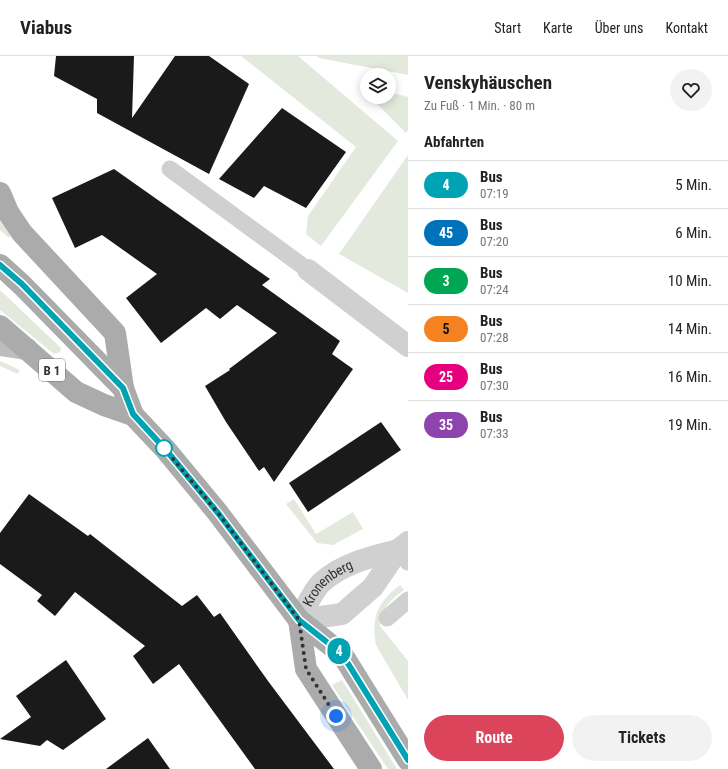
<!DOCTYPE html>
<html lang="de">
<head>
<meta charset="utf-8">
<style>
  body { margin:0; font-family:"Roboto Condensed",sans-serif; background:#f2f2f2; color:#222; height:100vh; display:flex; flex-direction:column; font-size:15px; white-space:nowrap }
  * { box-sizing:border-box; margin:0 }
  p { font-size:13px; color:#767676 }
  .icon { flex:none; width:22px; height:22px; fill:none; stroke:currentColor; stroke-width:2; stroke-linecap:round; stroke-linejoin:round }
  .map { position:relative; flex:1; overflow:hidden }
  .side { display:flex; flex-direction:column; background:#fff; width:320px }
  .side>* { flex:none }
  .badge { padding:0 8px; border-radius:13px; font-size:14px; line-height:26px }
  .controls { position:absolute; left:360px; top:12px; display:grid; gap:8px }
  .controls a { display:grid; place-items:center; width:36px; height:36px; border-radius:50%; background:#fff; box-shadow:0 2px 10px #0003; font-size:20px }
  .you { position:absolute; width:20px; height:20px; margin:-10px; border:3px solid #fff; border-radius:50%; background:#1a73e8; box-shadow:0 0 0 6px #1a73e833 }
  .map>.badge { position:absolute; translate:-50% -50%; box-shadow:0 0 0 2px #fff }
  h2 { padding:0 16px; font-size:15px; line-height:36px }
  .round { display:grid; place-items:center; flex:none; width:42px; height:42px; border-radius:21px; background:#f2f2f2 }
  .overview { display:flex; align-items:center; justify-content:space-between; height:68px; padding:0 16px }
  h1 { font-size:19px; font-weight:700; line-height:30px }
  .cta { display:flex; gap:8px; margin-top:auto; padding:8px 16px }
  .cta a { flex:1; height:46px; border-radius:24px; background:#db445a; color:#fff; font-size:16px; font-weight:700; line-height:46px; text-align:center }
  .cta a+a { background:#f2f2f2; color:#222 }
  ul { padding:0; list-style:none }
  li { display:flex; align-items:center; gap:12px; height:48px; padding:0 16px; border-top:1px solid #e0e0e0 }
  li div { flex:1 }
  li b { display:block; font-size:15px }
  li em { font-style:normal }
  li .badge { min-width:44px; font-weight:700; text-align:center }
  header { display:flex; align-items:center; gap:24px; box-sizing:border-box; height:56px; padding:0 20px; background:#fff; border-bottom:1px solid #e0e0e0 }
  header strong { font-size:19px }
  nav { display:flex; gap:22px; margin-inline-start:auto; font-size:14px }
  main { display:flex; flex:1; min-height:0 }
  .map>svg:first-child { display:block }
  .green { fill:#e4e9dd }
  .building { fill:#1a1a1a }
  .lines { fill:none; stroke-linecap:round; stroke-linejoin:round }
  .lane { stroke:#d0d0d0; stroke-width:17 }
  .street { stroke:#d0d0d0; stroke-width:22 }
  .secondary { stroke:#bdbdbd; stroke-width:22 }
  .primary { stroke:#ababab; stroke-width:22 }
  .line-casing { stroke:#fff; stroke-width:9 }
  .line { stroke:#00a3b4; stroke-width:6 }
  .walk { stroke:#333; stroke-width:4; stroke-dasharray:0 7.2 }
  .stop-dot { fill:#fff; stroke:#00a3b4; stroke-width:2 }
  .labels { text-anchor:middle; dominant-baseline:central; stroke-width:4; stroke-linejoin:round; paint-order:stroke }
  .shield { fill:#fff; stroke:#707070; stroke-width:1 }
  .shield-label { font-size:13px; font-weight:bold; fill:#333 }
  .street-label { font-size:14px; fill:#333; stroke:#fff }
</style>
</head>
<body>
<header>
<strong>Viabus</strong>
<nav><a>Start</a><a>Karte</a><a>Über uns</a><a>Kontakt</a></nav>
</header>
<main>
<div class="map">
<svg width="408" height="713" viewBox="0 0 408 713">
  <rect width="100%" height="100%" fill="#fff"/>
  <g class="green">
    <path d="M241,0h57l100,85 -77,105 -15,-12 2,-18 48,-69z"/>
    <path d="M317,0h91v19l-89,-17z"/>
    <path d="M389,36l19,5v33l-2,3 -36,-36h19z"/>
    <path d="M408,99v138l-69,-39z"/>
    <path d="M0,159l11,20 -2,3 -9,-8z"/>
    <path d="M0,234l61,58 -1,4 -6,2 -54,-44z"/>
    <path d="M0,305l20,9 -2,4 -18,-8z"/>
    <path d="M294,443l22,35 37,-22 10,17 -30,16 -16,-2 -31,-39z"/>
    <path d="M400,529l4,5c-14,10 -22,18 -24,36l28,35v39l-32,-55c-5,-29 2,-43 24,-60z"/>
    <path d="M342,624l55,89h-9l-56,-84z"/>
  </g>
  <g class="building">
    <path d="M56,0h78l-2,62 43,-62h34l40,28 -40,90 -112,-61v-14l-43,-23z"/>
    <path d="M282,52l64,44 -40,56 -42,-22 -10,12 -35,-19z"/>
    <path d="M114,113l156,110 -8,6 78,56 -8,13 21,15 -79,113 -10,-15 -5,4 -33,-49 -21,-36 25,-16 -1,-1 48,-36 -40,-28 -17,14 -14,-11 -45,35 -35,-45 31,-24 -55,-39 -27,13 -23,-50z"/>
    <path d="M381,366l20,28 -93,62 -19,-29z"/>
    <path d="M29,438l59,42 2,-2 92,72 15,-11 17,22 6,-4 48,68 66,88h-79l-76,-105 -26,20 -20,-28 12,-10 -70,-54 -20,24 -18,-15 5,-6 -42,-31v-31z"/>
    <path d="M66,604l40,59 -43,31 -16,-10 -7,6 -40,-7 31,-22 -15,-21z"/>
    <path d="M148,682l22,31h-64z"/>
  </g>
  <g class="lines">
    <g class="lane">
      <path d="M170,113l138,101"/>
      <path d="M398,494l10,12"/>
      <path d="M387,562l21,-18"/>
    </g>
    <g class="street">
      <path d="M308,214l100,76"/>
      <path d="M299,564l43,-6 31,-27 25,-37 10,-8"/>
      <path id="s1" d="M299,564c6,-11 14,-30 23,-38 21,-19 49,-25 76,-32"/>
    </g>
    <path class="secondary" d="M0,289l27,4"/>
    <g class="primary">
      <path d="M0,137l8,19 14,21 93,100 8,55"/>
      <path d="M0,209l22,20 101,103 10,27 33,35 52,63 81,107 43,34 66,106"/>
      <path d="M0,270l76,66 28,13 29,10"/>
      <path d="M299,564l7,49 65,100"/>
    </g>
  </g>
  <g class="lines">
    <defs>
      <path id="line" d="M0,209l22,19 101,104 10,26 33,36 52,63 81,107 43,34 66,106"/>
    </defs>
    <use href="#line" class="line-casing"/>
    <use href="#line" class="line"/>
    <path class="walk" d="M164,392l54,65 81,107 7,49 30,47"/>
  </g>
  <circle class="stop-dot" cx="164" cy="392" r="8"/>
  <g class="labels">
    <rect class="shield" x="39" y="303" width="26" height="22" rx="3"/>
    <g class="shield-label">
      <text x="52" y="314">B 1</text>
    </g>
    <g class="street-label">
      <text stroke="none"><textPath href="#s1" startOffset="48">Kronenberg</textPath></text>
    </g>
  </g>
</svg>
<div class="controls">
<a><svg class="icon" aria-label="layers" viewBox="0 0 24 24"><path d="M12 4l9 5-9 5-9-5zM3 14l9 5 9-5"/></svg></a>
</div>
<div class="you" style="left:336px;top:660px"></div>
<b class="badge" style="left:339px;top:595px;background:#00a3b4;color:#fff">4</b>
</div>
<section class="side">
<div class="overview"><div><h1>Venskyhäuschen</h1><p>Zu Fuß · 1 Min. · 80 m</p></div><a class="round"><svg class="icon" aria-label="heart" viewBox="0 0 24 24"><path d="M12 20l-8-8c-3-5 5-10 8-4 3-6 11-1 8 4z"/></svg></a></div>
<h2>Abfahrten</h2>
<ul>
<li><span class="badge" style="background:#00a3b4;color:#fff">4</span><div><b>Bus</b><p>07:19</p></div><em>5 Min.</em></li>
<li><span class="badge" style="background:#0072bc;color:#fff">45</span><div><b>Bus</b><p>07:20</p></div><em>6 Min.</em></li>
<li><span class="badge" style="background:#00a651;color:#fff">3</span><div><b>Bus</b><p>07:24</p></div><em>10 Min.</em></li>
<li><span class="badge" style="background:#f58220;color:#111">5</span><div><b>Bus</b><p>07:28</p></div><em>14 Min.</em></li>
<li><span class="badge" style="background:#e6007e;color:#fff">25</span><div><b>Bus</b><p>07:30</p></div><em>16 Min.</em></li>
<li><span class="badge" style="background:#8e44ad;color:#fff">35</span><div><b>Bus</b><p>07:33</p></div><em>19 Min.</em></li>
</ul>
<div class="cta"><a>Route</a><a>Tickets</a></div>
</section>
</main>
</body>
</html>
